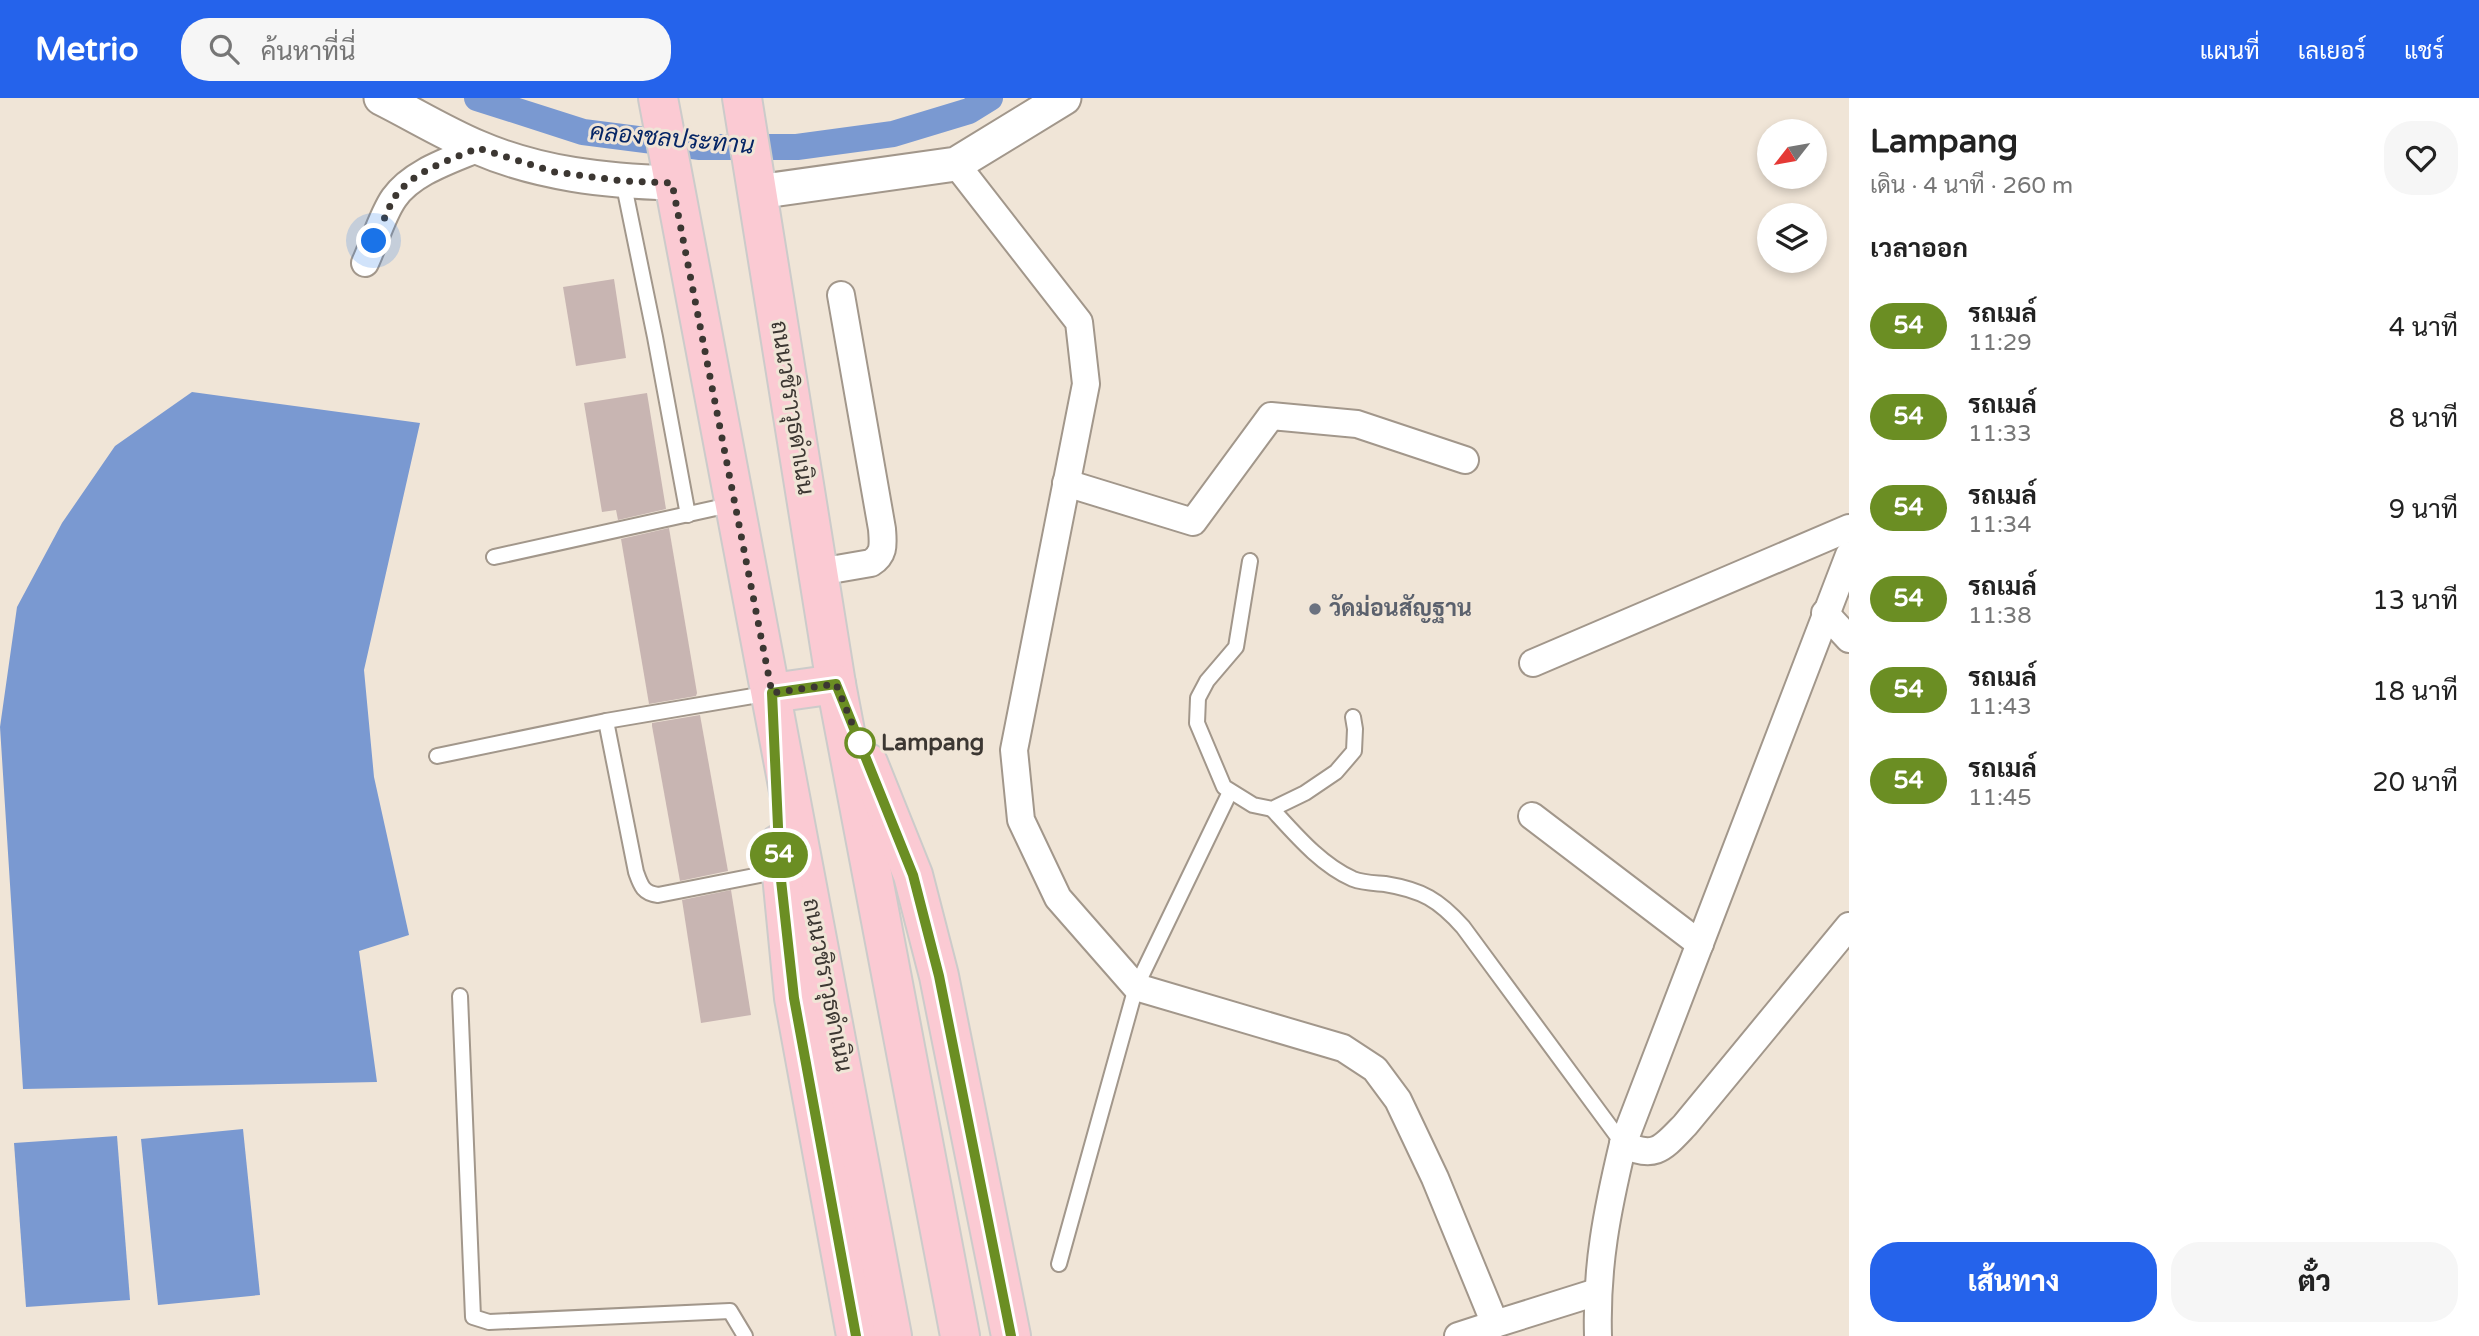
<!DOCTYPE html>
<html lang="th">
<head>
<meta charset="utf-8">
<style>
  body { margin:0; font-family:"Varela Round",Sarabun,sans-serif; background:#f6f6f6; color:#222; height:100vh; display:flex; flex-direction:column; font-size:26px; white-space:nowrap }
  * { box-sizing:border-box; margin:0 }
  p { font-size:23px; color:#767676 }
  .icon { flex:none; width:38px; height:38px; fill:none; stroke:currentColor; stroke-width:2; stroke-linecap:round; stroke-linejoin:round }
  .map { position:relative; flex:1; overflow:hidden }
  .side { display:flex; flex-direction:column; background:#fff; width:630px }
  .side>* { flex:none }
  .badge { padding:0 14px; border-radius:23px; font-size:24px; line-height:46px }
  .needle { width:46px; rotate:239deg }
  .controls { position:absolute; left:1757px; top:21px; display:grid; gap:14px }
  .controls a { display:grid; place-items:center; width:70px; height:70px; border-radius:50%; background:#fff; box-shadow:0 4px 10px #0003; font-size:35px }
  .you { position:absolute; width:35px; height:35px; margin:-18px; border:5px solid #fff; border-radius:50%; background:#1a73e8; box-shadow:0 0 0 10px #1a73e833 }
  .map>.badge { position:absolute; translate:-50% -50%; box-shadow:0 0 0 4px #fff }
  h2 { padding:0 21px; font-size:26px; line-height:63px }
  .round { display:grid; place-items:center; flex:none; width:74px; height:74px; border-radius:28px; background:#f6f6f6 }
  .overview { display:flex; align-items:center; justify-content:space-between; height:119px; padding:0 21px }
  h1 { font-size:33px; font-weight:800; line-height:52px }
  .primary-button { display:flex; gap:14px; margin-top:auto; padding:14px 21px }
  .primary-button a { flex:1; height:80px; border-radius:28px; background:#2563eb; color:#fff; font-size:28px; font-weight:800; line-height:80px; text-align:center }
  .primary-button a+a { background:#f6f6f6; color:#222 }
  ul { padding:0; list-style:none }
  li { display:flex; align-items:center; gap:21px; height:91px; padding:0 21px }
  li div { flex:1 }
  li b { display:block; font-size:26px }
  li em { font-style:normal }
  li .badge { min-width:77px; font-weight:700; text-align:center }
  header { display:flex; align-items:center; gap:42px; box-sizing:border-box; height:98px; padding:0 35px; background:#2563eb; color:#fff }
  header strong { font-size:33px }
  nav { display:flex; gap:38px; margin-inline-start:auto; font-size:24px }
  .search { width:490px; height:63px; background:#f6f6f6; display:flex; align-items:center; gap:18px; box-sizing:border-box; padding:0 24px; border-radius:28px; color:#767676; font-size:26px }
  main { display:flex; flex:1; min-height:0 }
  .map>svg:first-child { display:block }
  .water { fill:#7a99d1 }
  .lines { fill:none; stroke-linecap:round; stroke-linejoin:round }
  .canal { stroke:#7a99d1; stroke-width:26 }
  .building { fill:#c8b5b2 }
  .service-casing { stroke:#a2978b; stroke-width:18 }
  .minor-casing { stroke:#a2978b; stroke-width:30 }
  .tertiary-casing { stroke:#a2978b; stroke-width:37 }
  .primary-casing { stroke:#cccbca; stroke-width:42 }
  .service { stroke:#fff; stroke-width:14 }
  .minor { stroke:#fff; stroke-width:26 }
  .tertiary { stroke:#fff; stroke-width:33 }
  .primary { stroke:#fbcad3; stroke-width:38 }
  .line-casing { stroke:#fff; stroke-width:16 }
  .line { stroke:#6b8e23; stroke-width:10 }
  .walk { stroke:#3c3732; stroke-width:7; stroke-dasharray:0 12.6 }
  .worship-dot { fill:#6b7280; stroke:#f0e5d7; stroke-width:2.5 }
  .stop-dot { fill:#fff; stroke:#6b8e23; stroke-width:3.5 }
  .labels { text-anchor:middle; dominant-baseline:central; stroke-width:6; stroke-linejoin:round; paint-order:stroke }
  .street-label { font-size:23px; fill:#3c3732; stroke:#f0e5d7 }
  .worship-label { font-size:23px; font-weight:bold; fill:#5b616d; stroke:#f0e5d7; text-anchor:start }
  .stop-label { font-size:23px; font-weight:bold; fill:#3c3732; stroke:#f0e5d7; text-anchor:start }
  .water-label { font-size:24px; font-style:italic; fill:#052565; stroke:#f0e5d7 }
</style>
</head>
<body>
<header>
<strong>Metrio</strong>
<div class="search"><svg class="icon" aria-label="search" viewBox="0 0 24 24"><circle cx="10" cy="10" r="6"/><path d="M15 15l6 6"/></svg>ค้นหาที่นี่</div>
<nav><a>แผนที่</a><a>เลเยอร์</a><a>แชร์</a></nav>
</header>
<main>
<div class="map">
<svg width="1849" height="1238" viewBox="0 0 1849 1238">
  <rect width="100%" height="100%" fill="#f0e5d7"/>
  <g class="water">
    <path d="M192,294l228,31 -56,247 10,107 35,158 -50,16 18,131 -354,7 -23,-362 17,-120 45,-84 53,-77z"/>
    <path d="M243,1031l17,166 -102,10 -17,-166z"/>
    <path d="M117,1038l13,164 -104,7 -12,-164z"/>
  </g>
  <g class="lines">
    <path class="canal" d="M477,0l106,34 117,15h97l96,-13 76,-23 21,-13"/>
  </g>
  <g class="building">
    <path d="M614,181l12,79 -50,8 -13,-79z"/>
    <path d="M647,295l19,116 -48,11 -2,-10 -14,2 -18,-109z"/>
    <path d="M669,430l28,165 -1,3 -47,8 -28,-165z"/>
    <path d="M700,617l28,156 -48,10 -28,-155v-3z"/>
    <path d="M731,792l20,125 -50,8 -19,-123z"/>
  </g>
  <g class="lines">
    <defs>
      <g id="service">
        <path d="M623,83l32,156 33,178"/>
        <path d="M494,459l240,-53"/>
        <path d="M1250,463l-14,86 -29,34 -9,17 -1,25 27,64 29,18 19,4 33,-16 31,-21 18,-21 1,-22 -2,-12"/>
        <path d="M606,623l30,151c5,14 7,21 22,23l122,-24"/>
        <path d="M437,658l169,-35 165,-28"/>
        <path d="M1272,711c23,25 49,56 81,70 10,4 22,4 32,5 37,6 54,16 78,43l160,217"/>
        <path d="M460,898l13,321 16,5 241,-11 15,25"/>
        <path d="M1059,1166l77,-277 94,-195"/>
      </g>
      <g id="minor">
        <path d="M956,66l123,158 7,62 -72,366 7,70 37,78 78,89 207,61 32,21 23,31 37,78 60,146 102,-32"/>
        <path d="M365,165c9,-19 17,-48 29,-65 18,-26 57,-38 85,-50"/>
        <path d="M1066,385l127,39 78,-106 86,8 108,36"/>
        <path d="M819,474l52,-9c14,-9 12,-19 11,-34l-41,-234"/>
        <path d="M1825,515l24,26"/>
        <path d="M1533,565l316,-135"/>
        <path d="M1532,718l168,128"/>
        <path d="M1623,1046c32,16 40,4 62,-19l164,-199"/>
        <path d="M1458,1238l37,-12"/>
        <path d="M1598,1238c-2,-70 9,-125 25,-192l226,-589"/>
      </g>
      <g id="tertiary">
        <path d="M381,0c32,16 63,35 96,49 62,27 129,34 195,36"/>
        <path d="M757,94l199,-28 108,-66"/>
      </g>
      <g id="primary">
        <path d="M658,0l234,1238"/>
        <path d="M742,0l94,586 124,652"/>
        <path d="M772,595l64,-9"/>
        <path d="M868,665l45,112 26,101 72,360"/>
        <path d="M779,746l15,154 62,338"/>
      </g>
    </defs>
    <use href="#service" class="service-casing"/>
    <use href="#minor" class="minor-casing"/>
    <use href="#tertiary" class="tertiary-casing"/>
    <use href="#primary" class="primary-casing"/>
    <use href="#service" class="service"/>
    <use href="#minor" class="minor"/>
    <use href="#tertiary" class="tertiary"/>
    <use href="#primary" class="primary"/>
  </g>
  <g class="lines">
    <defs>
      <path id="line" d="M856,1238l-62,-338 -14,-127 -8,-178 64,-9 77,191 26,101 72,360"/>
    </defs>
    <use href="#line" class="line-casing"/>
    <use href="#line" class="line"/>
    <path class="walk" d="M374,143c7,-13 12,-28 19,-41 16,-28 58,-40 85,-52l77,24 68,9 49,2 100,510 64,-9 24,59"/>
  </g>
  <circle class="worship-dot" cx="1315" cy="511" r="7"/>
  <circle class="stop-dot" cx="860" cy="645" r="14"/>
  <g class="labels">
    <g class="street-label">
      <text transform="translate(792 310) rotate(81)">ถนนวชิราวุธดำเนิน</text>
      <text transform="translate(827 887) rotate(79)">ถนนวชิราวุธดำเนิน</text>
    </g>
    <g class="worship-label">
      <text x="1329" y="511">วัดม่อนสัญฐาน</text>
    </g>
    <g class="stop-label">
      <text x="881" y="645">Lampang</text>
    </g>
    <g class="water-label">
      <text transform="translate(672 41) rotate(5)">คลองชลประทาน</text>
    </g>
  </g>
</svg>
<div class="controls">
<a><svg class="needle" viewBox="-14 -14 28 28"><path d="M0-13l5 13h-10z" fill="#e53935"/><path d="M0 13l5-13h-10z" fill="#767676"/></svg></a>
<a><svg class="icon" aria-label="layers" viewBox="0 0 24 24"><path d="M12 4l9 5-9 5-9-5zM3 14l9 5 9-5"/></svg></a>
</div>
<div class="you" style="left:374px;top:143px"></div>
<b class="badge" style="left:779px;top:757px;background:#6b8e23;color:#fff">54</b>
</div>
<section class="side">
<div class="overview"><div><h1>Lampang</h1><p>เดิน · 4 นาที · 260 m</p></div><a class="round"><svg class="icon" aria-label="heart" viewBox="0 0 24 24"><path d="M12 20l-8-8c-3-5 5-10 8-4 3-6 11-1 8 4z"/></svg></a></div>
<h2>เวลาออก</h2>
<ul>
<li><span class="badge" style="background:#6b8e23;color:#fff">54</span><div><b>รถเมล์</b><p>11:29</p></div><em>4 นาที</em></li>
<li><span class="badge" style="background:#6b8e23;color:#fff">54</span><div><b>รถเมล์</b><p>11:33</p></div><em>8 นาที</em></li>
<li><span class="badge" style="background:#6b8e23;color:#fff">54</span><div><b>รถเมล์</b><p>11:34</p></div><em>9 นาที</em></li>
<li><span class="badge" style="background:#6b8e23;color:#fff">54</span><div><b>รถเมล์</b><p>11:38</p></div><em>13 นาที</em></li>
<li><span class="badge" style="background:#6b8e23;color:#fff">54</span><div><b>รถเมล์</b><p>11:43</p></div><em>18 นาที</em></li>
<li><span class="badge" style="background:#6b8e23;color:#fff">54</span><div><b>รถเมล์</b><p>11:45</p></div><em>20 นาที</em></li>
</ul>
<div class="primary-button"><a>เส้นทาง</a><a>ตั๋ว</a></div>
</section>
</main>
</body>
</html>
